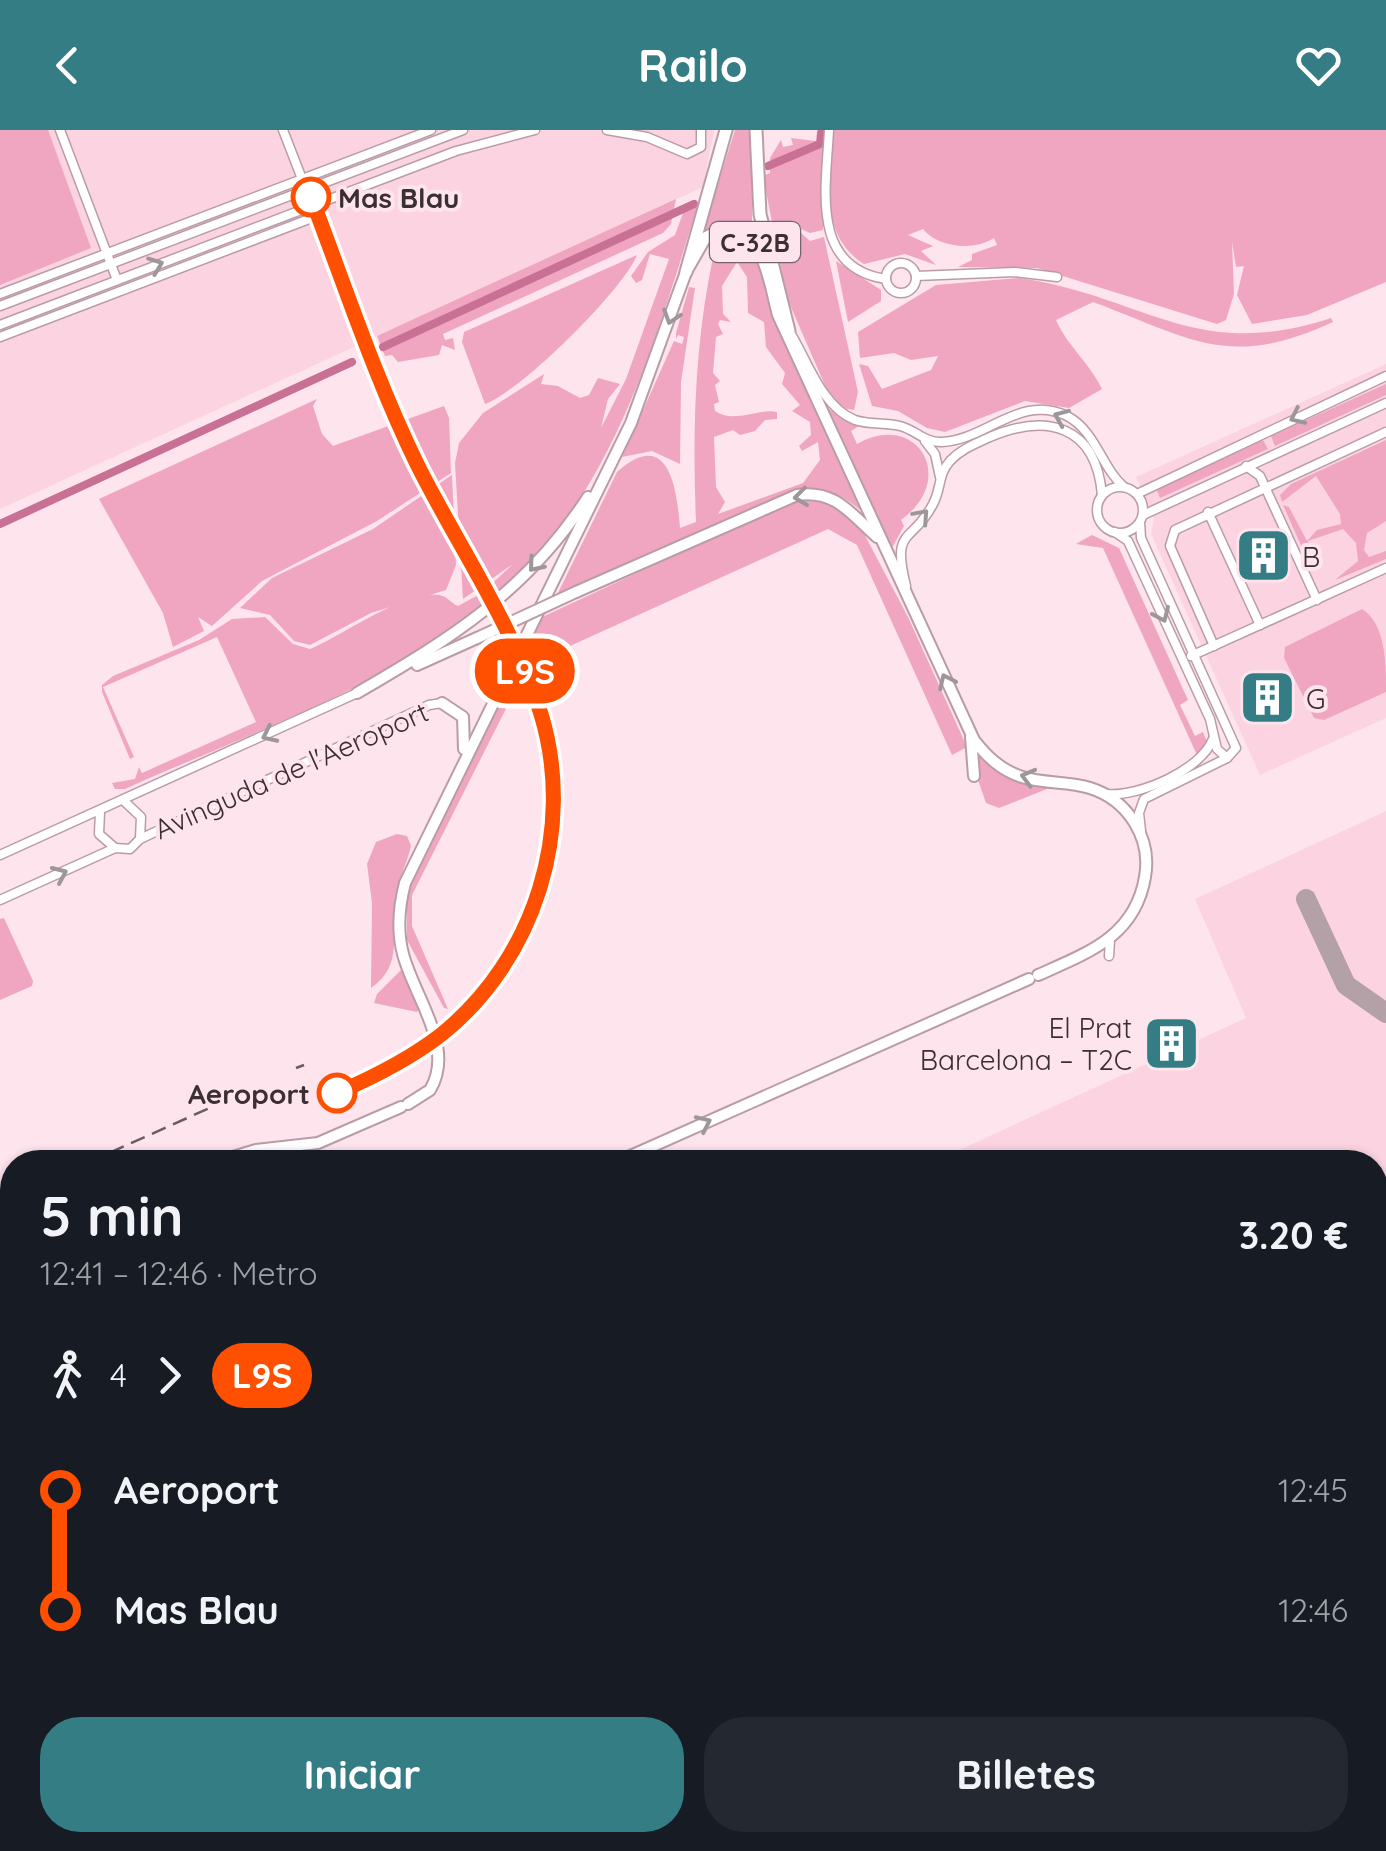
<!DOCTYPE html>
<html lang="es">
<head>
<meta charset="utf-8">
<style>
  body { margin:0; font-family:Quicksand,sans-serif; background:#242831; color:#f1f3f6; height:100vh; display:flex; flex-direction:column; font-size:38px; white-space:nowrap }
  * { box-sizing:border-box; margin:0 }
  p { font-size:32px; color:#9ea1a6 }
  .icon { flex:none; width:55px; height:55px; fill:none; stroke:currentColor; stroke-width:2; stroke-linecap:round; stroke-linejoin:round }
  .map { position:relative; flex:1; overflow:hidden }
  .sheet { position:absolute; left:0px; top:1020px; width:1388px; height:702px; display:flex; flex-direction:column; background:#171b24; border-radius:40px 40px 0 0; box-shadow:0 2px 8px #0004 }
  .sheet>* { flex:none }
  .badge { padding:0 20px; border-radius:32px; font-size:35px; line-height:65px }
  .map>.badge { position:absolute; translate:-50% -50%; box-shadow:0 0 0 5px #fff }
  .legs { display:flex; align-items:center; gap:15px; height:110px; padding:0 40px; font-size:32px }
  .legs p { margin-inline-start:auto }
  .overview { display:flex; align-items:center; justify-content:space-between; height:170px; padding:0 40px }
  h1 { font-size:55px; font-weight:800; line-height:75px }
  .primary-button { display:flex; gap:20px; margin-top:auto; padding:20px 40px }
  .primary-button a { flex:1; height:115px; border-radius:40px; background:#357d85; color:#fff; font-size:40px; font-weight:800; line-height:115px; text-align:center }
  .primary-button a+a { background:#242831; color:#f1f3f6 }
  ul { padding:0 40px; list-style:none }
  li { display:flex; align-items:center; gap:35px; height:120px; font-size:38px }
  li i { display:grid; place-items:center; width:15px; height:100%; margin:0 12px; background:currentColor }
  li i::after { content:''; width:25px; height:25px; margin:-12px; border:8px solid; border-radius:50%; background:#171b24 }
  li p { margin-inline-start:auto }
  li:first-child i { background:linear-gradient(#0000 50%,currentColor 0) }
  li:last-child i { background:linear-gradient(currentColor 50%,#0000 0) }
  header { display:flex; justify-content:space-between; align-items:center; height:130px; padding:0 40px; background:#357d85; color:#fff; font-size:45px; font-weight:800 }
  .map>svg:first-child { display:block }
  .built { fill:#fcd4e1 }
  .green { fill:#f0a5c1; fill-rule:evenodd }
  .lines { fill:none; stroke-linecap:round; stroke-linejoin:round }
  .canal { stroke:#c87194; stroke-width:8 }
  .taxiway { stroke:#b4a0a7; stroke-width:20 }
  .runway { stroke:#b4a0a7; stroke-width:50 }
  .minor-casing { stroke:#ba9ca7; stroke-width:11 }
  .major-casing { stroke:#ba9ca7; stroke-width:14 }
  .highway-casing { stroke:#ba9ca7; stroke-width:15 }
  .minor { stroke:#fff; stroke-width:8 }
  .major { stroke:#fff; stroke-width:10 }
  .highway { stroke:#fff; stroke-width:11 }
  .rail { stroke:#6b5c61; stroke-width:2.5; stroke-dasharray:15 8; stroke-linecap:butt }
  .major-bridge-casing { stroke:#ba9ca7; stroke-width:14; stroke-linecap:butt }
  .major-bridge { stroke:#fff; stroke-width:10 }
  .oneway { stroke:#9d9799 }
  .line-1-casing { stroke:#fff; stroke-width:22 }
  .line-1 { stroke:#fe5000; stroke-width:15 }
  .stop-1-dot { fill:#fff; stroke:#fe5000; stroke-width:5 }
  .labels { text-anchor:middle; dominant-baseline:central; stroke-width:8; stroke-linejoin:round; paint-order:stroke }
  .shield { fill:#fee4ed; stroke:#76656b; stroke-width:2.5 }
  .shield-label { font-size:25px; font-weight:bold; fill:#3b2f33 }
  .stop-label { font-size:28px; font-weight:bold; fill:#3b2f33; stroke:#fee4ed; text-anchor:start }
  .poi-label { font-size:28px; fill:#3b2f33; stroke:#fee4ed; text-anchor:start }
  .street-label { font-size:28px; fill:#3b2f33; stroke:#fee4ed }
</style>
</head>
<body>
<header><svg class="icon" aria-label="back" viewBox="0 0 24 24"><path d="M15 5l-7 7 7 7"/></svg>Railo<svg class="icon" aria-label="heart" viewBox="0 0 24 24"><path d="M12 20l-8-8c-3-5 5-10 8-4 3-6 11-1 8 4z"/></svg></header>
<div class="map">
<svg width="1386" height="1721" viewBox="0 0 1386 1721">
  <rect width="100%" height="100%" fill="#fee4ed"/>
  <g class="built">
    <path d="M0,0h714l-11,57 -703,322z"/>
    <path d="M1386,234v354l-126,57 -109,-241 3,-15 -18,-42z"/>
    <path d="M1386,681v1040h-1386v-395l12,-5v389h1363v-678h-442l313,-144 -51,-119z"/>
  </g>
  <g class="green">
    <path d="M0,0h48l43,118 -91,37z"/>
    <path d="M735,0h17v95h-33l-16,7z"/>
    <path d="M834,0h552v152l-79,33 -55,9 -15,-29 7,-29 -8,1 -4,-25 2,52 -8,26 -9,4 -180,-56 -79,-1 14,-7v-6l25,-9 -3,-7c-19,13 -56,10 -71,-9l-15,6 25,11 -12,5 15,14 -31,-11 -41,10c-47,-30 -33,-85 -30,-134z"/>
    <path d="M791,8l33,4 -1,88 -13,3 -18,-8 18,16 14,-4 34,155 -4,18 -12,-2 -12,-11 -43,-99 -24,-122 7,-3v-15l11,-18 2,7 10,-2z"/>
    <path d="M676,69l-5,25 -8,9 -220,101 2,6 8,-2 2,12 -13,-5 -3,10 -41,7 -6,-7 -7,1 -8,-20z"/>
    <path d="M697,77c-44,143 -88,297 -208,397 -97,80 -249,133 -364,185h-10l-3,-6 23,-4 4,-12 3,6 114,-51 -39,-85 -114,50 31,70 -4,2 -28,-67v-7l11,-9 86,-36 33,-21 33,-2 28,27 17,5c27,-10 106,-67 135,-52 5,3 8,7 13,9l24,-13 31,-29 -50,35 -8,-136 4,-20 24,-30 61,-39 -3,10 17,2 22,12 9,-3 9,-17 22,6 -12,15 -7,29 25,-49 43,-120 -19,-5 -8,26 -6,3 -5,-7 17,-24 27,-17 8,-22z"/>
    <path d="M737,104l18,17 33,97 73,163c-20,-19 -43,-26 -69,-20l-236,106 61,-125c53,-47 60,20 63,56l16,-6c-4,-97 -1,-192 22,-287zM737,132l10,15 1,36 16,9 2,25 19,26 -3,11 18,21 -8,6 18,11 1,13 -12,11 3,5 16,-9 2,18 -17,23 -85,31 7,-12 -9,-15 -2,-50 19,-7 7,5 15,-4 10,-11 12,-1v-7c-20,-4 -43,12 -62,-1l-1,-7 5,-2 -4,-17 5,-4 -7,-8 3,-36 7,-3 -5,-10 2,-4 11,2 -8,-8 -1,-28z"/>
    <path d="M637,125c-14,35 -116,136 -152,149l-23,-62 2,-10z"/>
    <path d="M836,131l45,29v11l-33,21z"/>
    <path d="M1019,148c126,18 175,85 312,40l2,4c-104,48 -141,17 -240,-20l-37,18c12,27 33,42 46,69l-33,19 -44,-7 -80,31 -18,-4 -29,-17 -26,-5 -13,-42 9,2 14,23 49,-19 7,-14 -27,4 -17,-7 -34,5 -2,-26 78,-47z"/>
    <path d="M689,157l6,1 -14,94 -1,82 -28,-13 -30,6 52,-116 8,3 2,-7 -6,-2 -2,4v-6z"/>
    <path d="M1386,254v11l-111,51 -4,-10z"/>
    <path d="M317,269l-4,7 9,28 11,12 111,-40 5,12 2,55 -74,48 -115,60 -50,45 -14,-9 6,14 -31,16 -10,-34 -64,-114z"/>
    <path d="M829,279l30,17 -8,5 6,13c59,-34 102,34 44,76l3,6 -12,22z"/>
    <path d="M1263,310l5,9 -108,49 -4,-10z"/>
    <path d="M1386,310v81l-19,12 -3,17 5,7 17,-6v8l-51,21 23,-19 -2,-18 -13,-14 -35,12 4,18 -4,2 -25,-56 6,2 18,34 10,-11 24,-6 -1,-10 -24,-38 -34,26 -2,-7 11,-11z"/>
    <path d="M452,345l4,90 -10,25 -75,23 -61,32 -16,-4 -24,-26 -30,-7 32,-30 101,-49z"/>
    <path d="M816,368l12,2 32,26 48,91 59,130 -15,8 -95,-210 -29,-16 -300,136 -116,230v31l36,83 -4,-1 -37,-68v-47l133,-275 241,-112z"/>
    <path d="M1092,405l27,13 69,152 -8,5 15,31 8,-4 4,10 -10,13 -94,-207 -27,-4z"/>
    <path d="M1362,479c24,15 24,55 24,83l-62,28 -10,-2 -30,-60 1,-11z"/>
    <path d="M978,625l42,27 32,5 -53,21 -13,-5 -8,-23z"/>
    <path d="M397,704l10,2 4,10c-4,18 -14,35 -16,54 -5,34 10,64 -24,88l1,-85 -5,-39 9,-22z"/>
    <path d="M4,788l29,63 -1,5 -32,14v-81z"/>
    <path d="M401,840l18,38 -2,4 -43,-9 3,-9z"/>
    <path d="M407,1710h124l6,11h-153z"/>
    <path d="M601,1710h99l4,11h-88z"/>
  </g>
  <g class="lines">
    <g class="canal">
      <path d="M768,36l52,-22 1,-11"/>
      <path d="M383,217l311,-143"/>
      <path d="M0,394l352,-162"/>
    </g>
    <g class="taxiway">
      <path d="M1306,769l40,86 40,28"/>
      <path d="M1375,1153l9,-8"/>
      <path d="M1375,1213l5,27 -5,20"/>
      <path d="M1375,1304l11,27"/>
      <path d="M1375,1420l11,-16"/>
      <path d="M1375,1547l11,-6"/>
      <path d="M0,1564l12,-6"/>
      <path d="M1375,1565l11,-2"/>
      <path d="M165,1710l12,11"/>
      <path d="M565,1710l5,11"/>
      <path d="M1301,1710l5,11"/>
      <path d="M1334,1710l12,11"/>
      <path d="M102,1721l24,-11"/>
      <path d="M315,1721l24,-11"/>
      <path d="M998,1721l40,-11"/>
      <path d="M1166,1721l9,-11"/>
      <path d="M1370,1721l16,-23"/>
    </g>
    <g class="runway">
      <path d="M1375,1544l11,-5"/>
      <path d="M985,1721l25,-11"/>
    </g>
    <defs>
      <g id="minor">
        <path d="M60,0l57,150"/>
        <path d="M283,0l82,211"/>
        <path d="M607,0l40,7 40,17 14,-7v-17"/>
        <path d="M829,0c-3,58 -19,138 57,149"/>
        <circle cx="901" cy="148" r="15"/>
        <path d="M916,146l99,-4 42,5"/>
        <path d="M0,164l431,-164"/>
        <path d="M0,176l463,-176"/>
        <path d="M0,195l456,-174 79,-21"/>
        <path d="M791,204c17,28 31,73 64,86 14,5 30,2 45,6 16,4 25,17 42,16 44,-2 79,-49 125,-26 29,15 34,51 57,71"/>
        <path d="M0,207l317,-121"/>
        <path d="M925,311l10,13 5,23"/>
        <path d="M1246,336l14,10 57,124"/>
        <circle cx="1120" cy="380" r="23"/>
        <path d="M1137,364l249,-118"/>
        <path d="M1208,382l52,113"/>
        <path d="M1143,385l243,-112"/>
        <path d="M1140,392l1,16 95,210 -9,10 -83,41 -5,14 2,18"/>
        <path d="M1115,402l13,9 82,178 7,30 10,9"/>
        <path d="M906,456c-15,-60 6,-41 27,-82 8,-14 5,-30 17,-43 11,-12 25,-17 40,-24 57,-24 106,-12 112,58"/>
        <path d="M1214,516l-44,-100 5,-16 211,-98"/>
        <path d="M1191,526l195,-88"/>
        <path d="M1107,664c32,3 94,-24 106,-55"/>
        <path d="M124,671l17,16 -1,22"/>
        <path d="M100,682l-1,22 16,14"/>
        <path d="M0,725l357,-162"/>
        <path d="M0,770l115,-52 15,1 10,-10 289,-134 13,-2"/>
        <path d="M1109,826l1,-15"/>
      </g>
      <g id="major">
        <path d="M576,462l221,-97c38,-6 54,19 80,42"/>
        <path d="M417,535l60,-27"/>
        <path d="M357,563c95,-55 170,-102 231,-196"/>
        <path d="M442,573l21,14 1,32"/>
        <path d="M971,607l3,39"/>
        <path d="M408,974l22,-14c26,-43 -16,-93 -27,-136 -6,-23 -4,-48 2,-71l226,-460 55,-151 20,-35 18,-9c41,2 45,55 54,87l196,425c13,17 27,30 48,37 22,7 46,4 68,11 38,12 62,50 55,89 -10,60 -58,76 -107,98"/>
        <path d="M216,1032l40,-12 62,-7 83,-36"/>
        <path d="M617,1032l412,-183"/>
        <path d="M0,1126l12,-6"/>
        <path d="M0,1309l12,-4"/>
      </g>
      <g id="highway">
        <path d="M756,0l4,84 29,117"/>
        <path d="M686,142l40,-142"/>
      </g>
    </defs>
    <use href="#minor" class="minor-casing"/>
    <use href="#major" class="major-casing"/>
    <use href="#highway" class="highway-casing"/>
    <use href="#minor" class="minor"/>
    <use href="#major" class="major"/>
    <use href="#highway" class="highway"/>
    <g class="rail">
      <path d="M296,938l8,-3"/>
      <path d="M89,1032l154,-69"/>
      <path d="M0,1073l12,-6"/>
    </g>
    <defs>
      <path id="major-bridge" d="M477,508l99,-46"/>
    </defs>
    <use href="#major-bridge" class="major-bridge-casing"/>
    <use href="#major-bridge" class="major-bridge"/>
  </g>
  <defs><path id="oneway-chevron" d="M-2-3.5L2.5 0L-2 3.5" fill="none" stroke-width="1.6" stroke-linecap="round" stroke-linejoin="round" transform="scale(2.5)"/></defs>
  <g class="oneway">
    <use href="#oneway-chevron" transform="translate(156 135) rotate(-21)"/>
    <use href="#oneway-chevron" transform="translate(671 187) rotate(108)"/>
    <use href="#oneway-chevron" transform="translate(1061 287) rotate(-157)"/>
    <use href="#oneway-chevron" transform="translate(1297 287) rotate(155)"/>
    <use href="#oneway-chevron" transform="translate(801 367) rotate(173)"/>
    <use href="#oneway-chevron" transform="translate(922 386) rotate(-48)"/>
    <use href="#oneway-chevron" transform="translate(535 435) rotate(130)"/>
    <use href="#oneway-chevron" transform="translate(1162 485) rotate(66)"/>
    <use href="#oneway-chevron" transform="translate(946 551) rotate(-115)"/>
    <use href="#oneway-chevron" transform="translate(269 605) rotate(155)"/>
    <use href="#oneway-chevron" transform="translate(1028 647) rotate(-165)"/>
    <use href="#oneway-chevron" transform="translate(60 744) rotate(-24)"/>
    <use href="#oneway-chevron" transform="translate(704 993) rotate(-25)"/>
  </g>
  <g class="lines">
    <defs>
      <path id="line-1" d="M311,67c34,89 64,181 106,267 41,82 97,162 124,250 35,115 -6,245 -99,320 -32,25 -68,43 -105,59"/>
    </defs>
    <use href="#line-1" class="line-1-casing"/>
    <use href="#line-1" class="line-1"/>
  </g>
  <defs>
    <symbol id="building-square" viewBox="-11 -11 22 22"><rect x="-9" y="-9" width="18" height="18" rx="4" fill="#357d85" stroke="#fee4ed"/><path d="M-4-6H4V6H1V3H-1V6H-4ZM-2.5-4.3h1.7v1.8h-1.7ZM.8-4.3h1.7v1.8H.8ZM-2.5-1h1.7V.8h-1.7ZM.8-1h1.7V.8H.8Z" fill="#fff"/></symbol>
  </defs>
  <g fill-rule="evenodd">
    <use href="#building-square" x="1232" y="394" width="63" height="63"/>
    <use href="#building-square" x="1236" y="536" width="63" height="63"/>
    <use href="#building-square" x="1140" y="882" width="63" height="63"/>
  </g>
  <g class="stop-1-dot">
    <circle cx="311" cy="67" r="18"/>
    <circle cx="337" cy="963" r="18"/>
  </g>
  <g class="labels">
    <rect class="shield" x="710" y="92" width="90" height="40" rx="8"/>
    <g class="shield-label">
      <text x="755" y="112">C-32B</text>
    </g>
    <g class="stop-label">
      <text x="338" y="67">Mas Blau</text>
      <text x="310" y="963" text-anchor="end">Aeroport</text>
    </g>
    <g class="poi-label">
      <text x="1302" y="426">B</text>
      <text x="1306" y="568">G</text>
      <text x="1132" y="897" text-anchor="end">El Prat<tspan x="1132" dy="32">Barcelona – T2C</tspan></text>
    </g>
    <g class="street-label">
      <text transform="translate(291 640) rotate(-24)">Avinguda de l'Aeroport</text>
    </g>
  </g>
</svg>
<b class="badge" style="left:525px;top:541px;background:#fe5000;color:#fff">L9S</b>
<section class="sheet">
<div class="overview"><div><h1>5 min</h1><p>12:41 – 12:46 · Metro</p></div><b>3.20 €</b></div>
<div class="legs"><svg class="icon" aria-label="walk" viewBox="0 0 24 24"><circle cx="13" cy="4" r="2"/><path d="M13 8l-2 6 4 7M11 14l-3 7M7 12l3-4h3l4 4"/></svg>4<svg class="icon" aria-label="forward" viewBox="0 0 24 24"><path d="M9 5l7 7-7 7"/></svg><b class="badge" style="background:#fe5000;color:#fff">L9S</b></div>
<ul>
<li><i style="color:#fe5000"></i><b>Aeroport</b><p>12:45</p></li>
<li><i style="color:#fe5000"></i><b>Mas Blau</b><p>12:46</p></li>
</ul>
<div class="primary-button"><a>Iniciar</a><a>Billetes</a></div>
</section>
</div>
</body>
</html>
